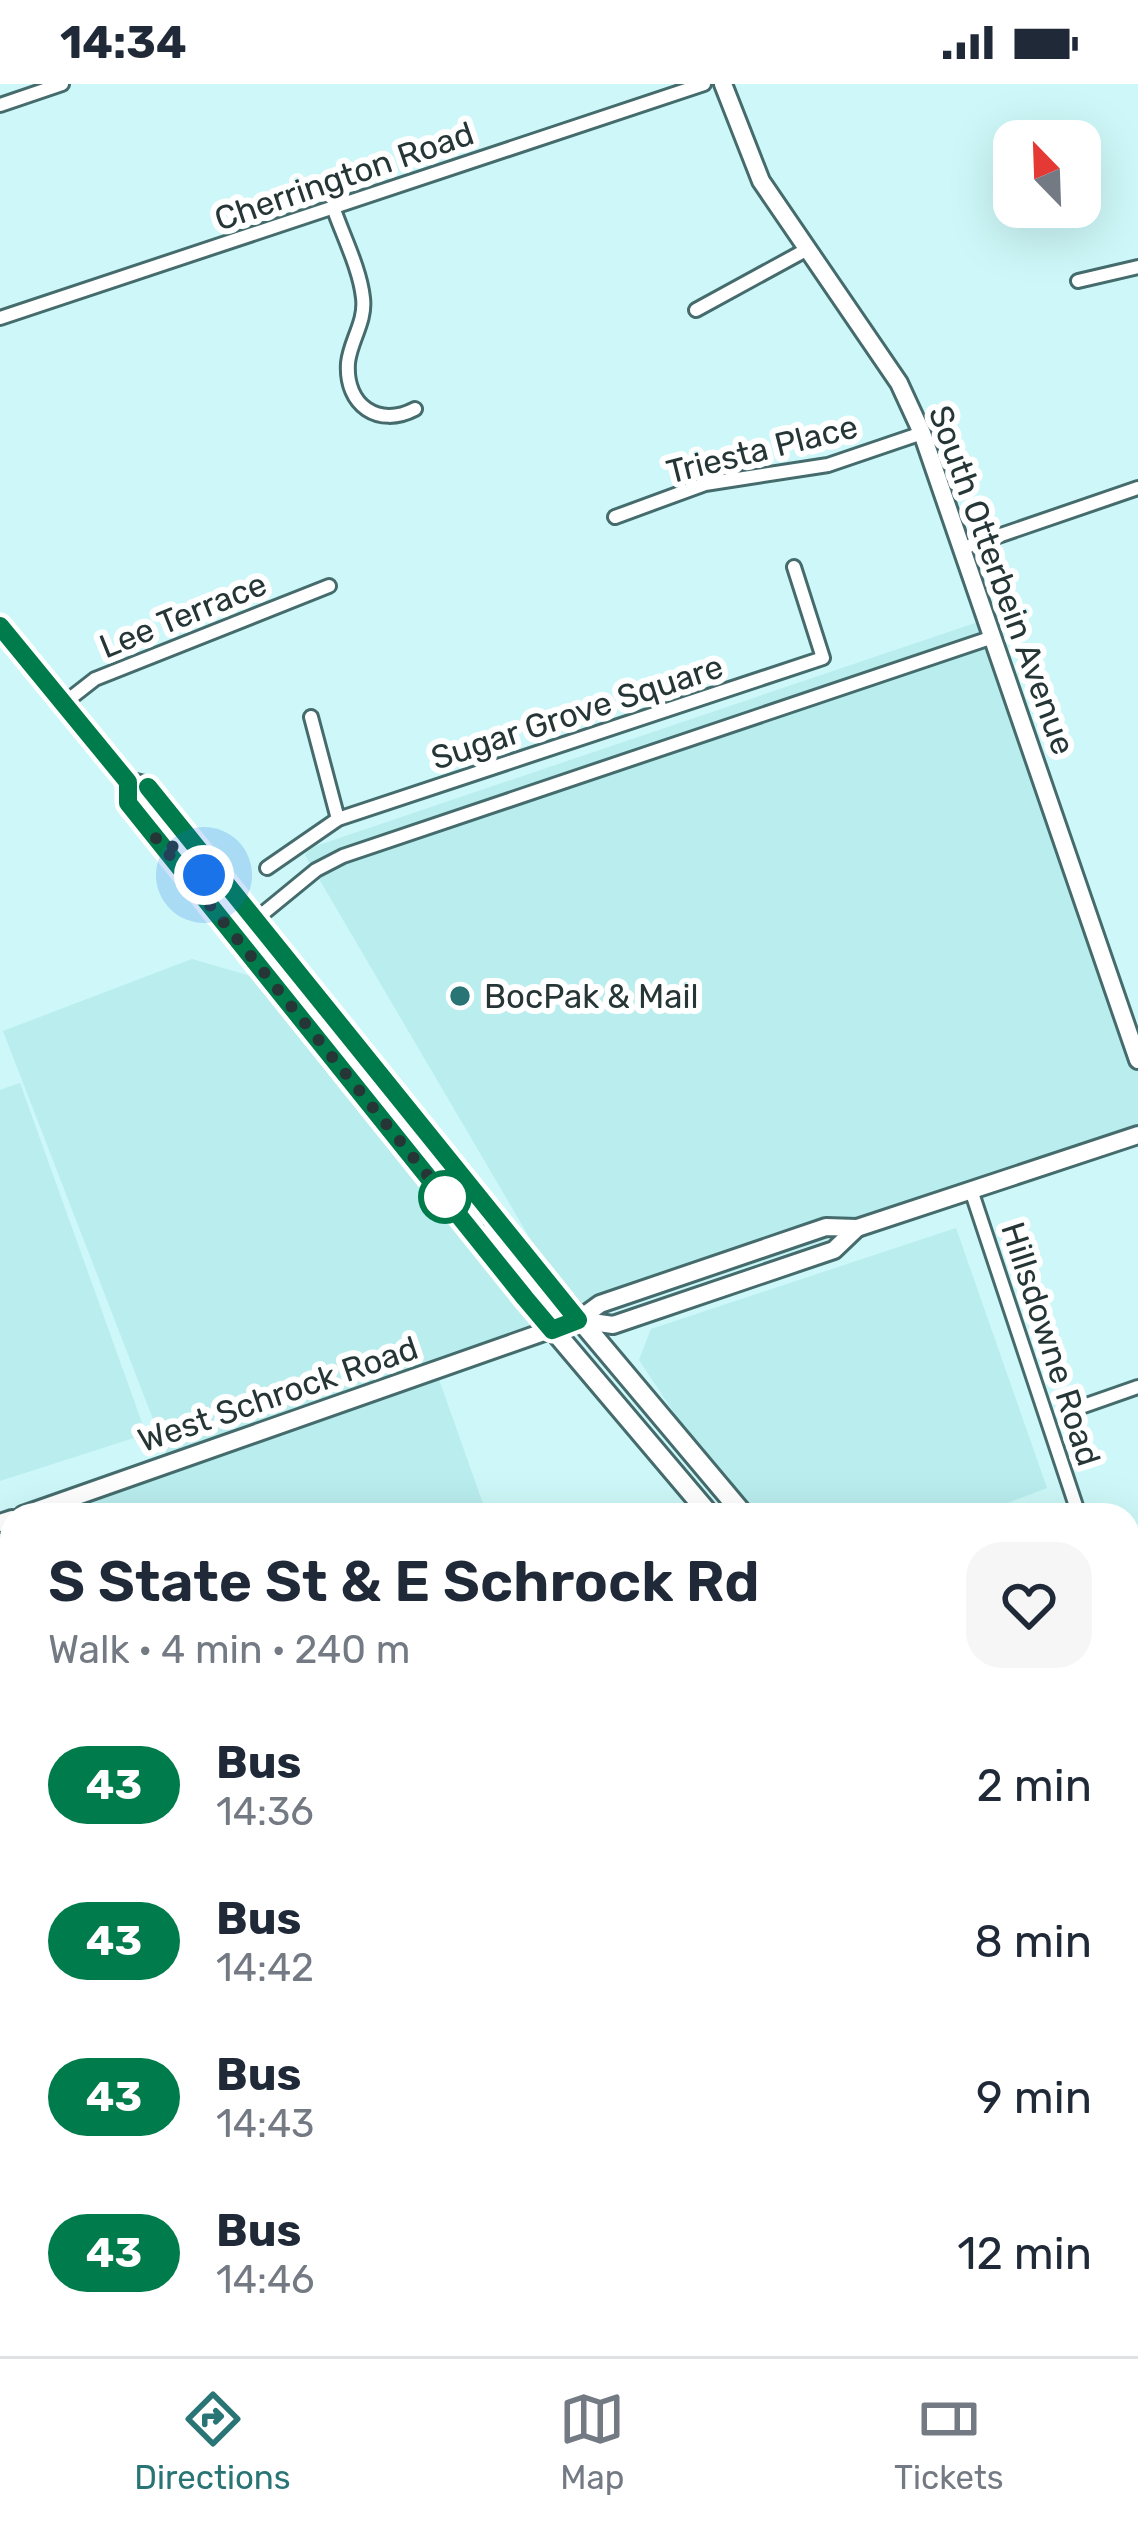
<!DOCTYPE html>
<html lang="en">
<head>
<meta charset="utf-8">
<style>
  body { margin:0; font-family:Rubik,sans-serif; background:#f6f6f7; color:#1f2937; height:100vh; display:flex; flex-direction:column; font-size:45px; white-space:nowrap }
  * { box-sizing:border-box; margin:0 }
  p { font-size:39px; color:#747a83 }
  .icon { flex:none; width:66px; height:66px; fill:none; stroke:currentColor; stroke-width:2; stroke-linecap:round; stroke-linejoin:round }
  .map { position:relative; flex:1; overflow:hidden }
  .sheet { position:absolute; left:0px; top:1419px; width:1140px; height:855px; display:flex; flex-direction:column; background:#fff; border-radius:36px 36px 0 0; box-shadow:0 12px 48px #0002 }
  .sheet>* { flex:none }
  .badge { padding:0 24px; border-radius:39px; font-size:42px; line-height:78px }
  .needle { width:78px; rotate:337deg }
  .fabs { position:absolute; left:993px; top:36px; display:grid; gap:24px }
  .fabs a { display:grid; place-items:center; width:108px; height:108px; border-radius:24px; background:#fff; box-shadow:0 12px 48px #0002; font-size:60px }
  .you { position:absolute; width:60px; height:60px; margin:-30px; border:9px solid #fff; border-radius:50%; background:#1a73e8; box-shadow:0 0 0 18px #1a73e833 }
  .map>.badge { position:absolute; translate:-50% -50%; box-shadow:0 0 0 6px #fff }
  .round { display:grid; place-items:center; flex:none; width:126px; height:126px; border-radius:36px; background:#f6f6f7 }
  .summary { display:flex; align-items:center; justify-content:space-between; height:204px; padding:0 48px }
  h1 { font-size:57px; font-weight:600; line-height:90px }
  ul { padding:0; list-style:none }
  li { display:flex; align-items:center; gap:36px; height:156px; padding:0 48px }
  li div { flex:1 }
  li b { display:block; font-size:45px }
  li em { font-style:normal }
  li .badge { min-width:132px; font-weight:700; text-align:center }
  .status { display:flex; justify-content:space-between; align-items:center; height:84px; padding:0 60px; background:#fff; direction:ltr }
  .status svg { height:33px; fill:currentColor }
  .menu { display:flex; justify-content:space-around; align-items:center; height:168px; border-top:3px solid #e0e1e3; background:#fff; font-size:33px; color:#747a83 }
  .menu a { display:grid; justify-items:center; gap:6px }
  .menu .on { color:#297475 }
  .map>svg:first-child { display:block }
  .built { fill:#b9edee }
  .green { fill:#97dedf }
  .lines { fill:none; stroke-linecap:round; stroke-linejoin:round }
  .street-casing { stroke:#456b6c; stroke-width:18 }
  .secondary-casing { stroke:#456b6c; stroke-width:22 }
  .primary-casing { stroke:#456b6c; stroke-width:24 }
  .street { stroke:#fff; stroke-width:12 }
  .secondary { stroke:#fff; stroke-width:16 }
  .primary { stroke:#fff; stroke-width:18 }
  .line-casing { stroke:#fff; stroke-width:27 }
  .line { stroke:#007b4b; stroke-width:18 }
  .walk { stroke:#263636; stroke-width:12; stroke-dasharray:0 21.6 }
  .poi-dot { fill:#297475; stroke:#fff; stroke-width:4.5 }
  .stop-dot { fill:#fff; stroke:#007b4b; stroke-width:6 }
  .labels { text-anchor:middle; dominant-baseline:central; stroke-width:12; stroke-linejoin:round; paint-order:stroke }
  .street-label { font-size:33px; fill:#263636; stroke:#fff }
  .poi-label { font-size:33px; fill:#263636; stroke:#fff; text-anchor:start }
</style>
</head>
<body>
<div class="status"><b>14:34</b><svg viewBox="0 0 49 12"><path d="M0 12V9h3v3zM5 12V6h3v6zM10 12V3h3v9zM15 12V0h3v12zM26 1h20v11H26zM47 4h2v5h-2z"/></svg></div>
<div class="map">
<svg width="1138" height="2272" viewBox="0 0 1138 2272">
  <rect width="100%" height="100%" fill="#cdf7f8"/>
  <g class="built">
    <path d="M987,535l151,440v76l-702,236 51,144h-464l147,-52 -167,-432 189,-72 124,36 256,315 -267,-455 8,-8z"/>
    <path d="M20,999l126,351 -146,47v-391z"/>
    <path d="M956,1144l91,260 -71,27h-217l-72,-83 -48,-72 12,-31z"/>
    <path d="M12,1435v364l-12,-34v-326z"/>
    <path d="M1138,1666v362l-10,3v-362z"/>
  </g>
  <path class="green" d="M869,2262h219l4,10h-253z"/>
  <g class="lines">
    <defs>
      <g id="street">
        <path d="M0,21l62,-21"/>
        <path d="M333,123c10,29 27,62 30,91 3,24 -13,43 -15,65 -3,43 31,65 67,46"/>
        <path d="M1078,197l60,-14"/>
        <path d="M696,226l108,-59"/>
        <path d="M0,234l704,-234"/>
        <path d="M615,433l90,-33 123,-19 94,-32"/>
        <path d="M963,464l175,-60"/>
        <path d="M63,620l32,-25 234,-93"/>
        <path d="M311,633l27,102"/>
        <path d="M267,784l71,-49 485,-161 -29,-91"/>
        <path d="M255,836l61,-50 27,-14 650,-219"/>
        <path d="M971,1106l108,325"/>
        <path d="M1075,1325l63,-22"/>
        <path d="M1128,1574l10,28"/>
        <path d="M1128,1962l10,-3"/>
        <path d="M0,2154l12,2"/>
        <path d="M245,2262l7,10"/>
        <path d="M650,2262l2,10"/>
        <path d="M721,2272v-10"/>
      </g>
      <g id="secondary">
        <path d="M723,0l38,97 138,202 23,50 216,627"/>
        <path d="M578,1236l35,5 221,-75 23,-22"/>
        <path d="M23,1431l555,-195 22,-16 226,-77 31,1 281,-93"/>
        <path d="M0,1439l12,-4"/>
        <path d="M1128,2065l10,-3"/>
        <path d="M1128,2092l10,-4"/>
      </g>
      <g id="primary">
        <path d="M0,542l127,156 21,5 343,427 253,301"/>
        <path d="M127,698l1,21 58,74 320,397 204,241"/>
        <path d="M211,800l25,33 19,3"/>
        <path d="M235,852l20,4 78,96 21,13"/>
        <path d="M489,1150l67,79 22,7"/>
        <path d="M1128,2192l10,22"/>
        <path d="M1120,2262l4,10"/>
      </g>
    </defs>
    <use href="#street" class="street-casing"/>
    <use href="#secondary" class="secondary-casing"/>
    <use href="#primary" class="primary-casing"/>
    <use href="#street" class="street"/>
    <use href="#secondary" class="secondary"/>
    <use href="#primary" class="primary"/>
  </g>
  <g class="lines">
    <defs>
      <path id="line" d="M0,542l128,156v21l8,10 389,485 27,32 26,-10 -430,-533"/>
    </defs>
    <use href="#line" class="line-casing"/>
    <use href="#line" class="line"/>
    <path class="walk" d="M204,791l-16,-20 -33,-18 290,360"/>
  </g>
  <circle class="poi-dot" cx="460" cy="912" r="12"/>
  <circle class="stop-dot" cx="445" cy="1113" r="24"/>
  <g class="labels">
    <g class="street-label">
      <text transform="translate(344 92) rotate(-19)">Cherrington Road</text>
      <text transform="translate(762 365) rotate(-14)">Triesta Place</text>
      <text transform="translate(1002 496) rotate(70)">South Otterbein Avenue</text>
      <text transform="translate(183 531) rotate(-22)">Lee Terrace</text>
      <text transform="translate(577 628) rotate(-18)">Sugar Grove Square</text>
      <text transform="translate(1051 1260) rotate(72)">Hillsdowne Road</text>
      <text transform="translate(278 1310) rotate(-19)">West Schrock Road</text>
    </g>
    <g class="poi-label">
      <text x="484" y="912">BocPak &amp; Mail</text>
    </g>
  </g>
</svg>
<div class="fabs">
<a><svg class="needle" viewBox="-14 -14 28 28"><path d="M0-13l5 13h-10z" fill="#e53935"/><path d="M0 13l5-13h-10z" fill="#747a83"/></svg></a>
</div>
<div class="you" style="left:204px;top:791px"></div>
<section class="sheet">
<div class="summary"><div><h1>S State St &amp; E Schrock Rd</h1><p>Walk · 4 min · 240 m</p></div><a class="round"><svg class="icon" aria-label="heart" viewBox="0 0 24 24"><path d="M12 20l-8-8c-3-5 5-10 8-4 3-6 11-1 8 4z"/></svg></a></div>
<ul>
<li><span class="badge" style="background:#007b4b;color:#fff">43</span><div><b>Bus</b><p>14:36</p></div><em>2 min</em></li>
<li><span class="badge" style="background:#007b4b;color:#fff">43</span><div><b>Bus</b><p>14:42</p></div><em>8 min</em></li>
<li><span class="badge" style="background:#007b4b;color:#fff">43</span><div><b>Bus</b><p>14:43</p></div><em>9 min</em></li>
<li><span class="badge" style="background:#007b4b;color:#fff">43</span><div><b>Bus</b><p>14:46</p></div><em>12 min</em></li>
</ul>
</section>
</div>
<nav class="menu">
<a class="on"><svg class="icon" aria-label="directions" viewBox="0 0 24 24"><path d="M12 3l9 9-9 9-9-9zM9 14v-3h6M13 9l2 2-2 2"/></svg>Directions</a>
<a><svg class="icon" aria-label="map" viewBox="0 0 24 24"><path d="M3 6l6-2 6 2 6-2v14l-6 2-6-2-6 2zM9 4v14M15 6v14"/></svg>Map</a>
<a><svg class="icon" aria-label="tickets" viewBox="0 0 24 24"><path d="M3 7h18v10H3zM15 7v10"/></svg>Tickets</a>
</nav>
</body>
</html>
